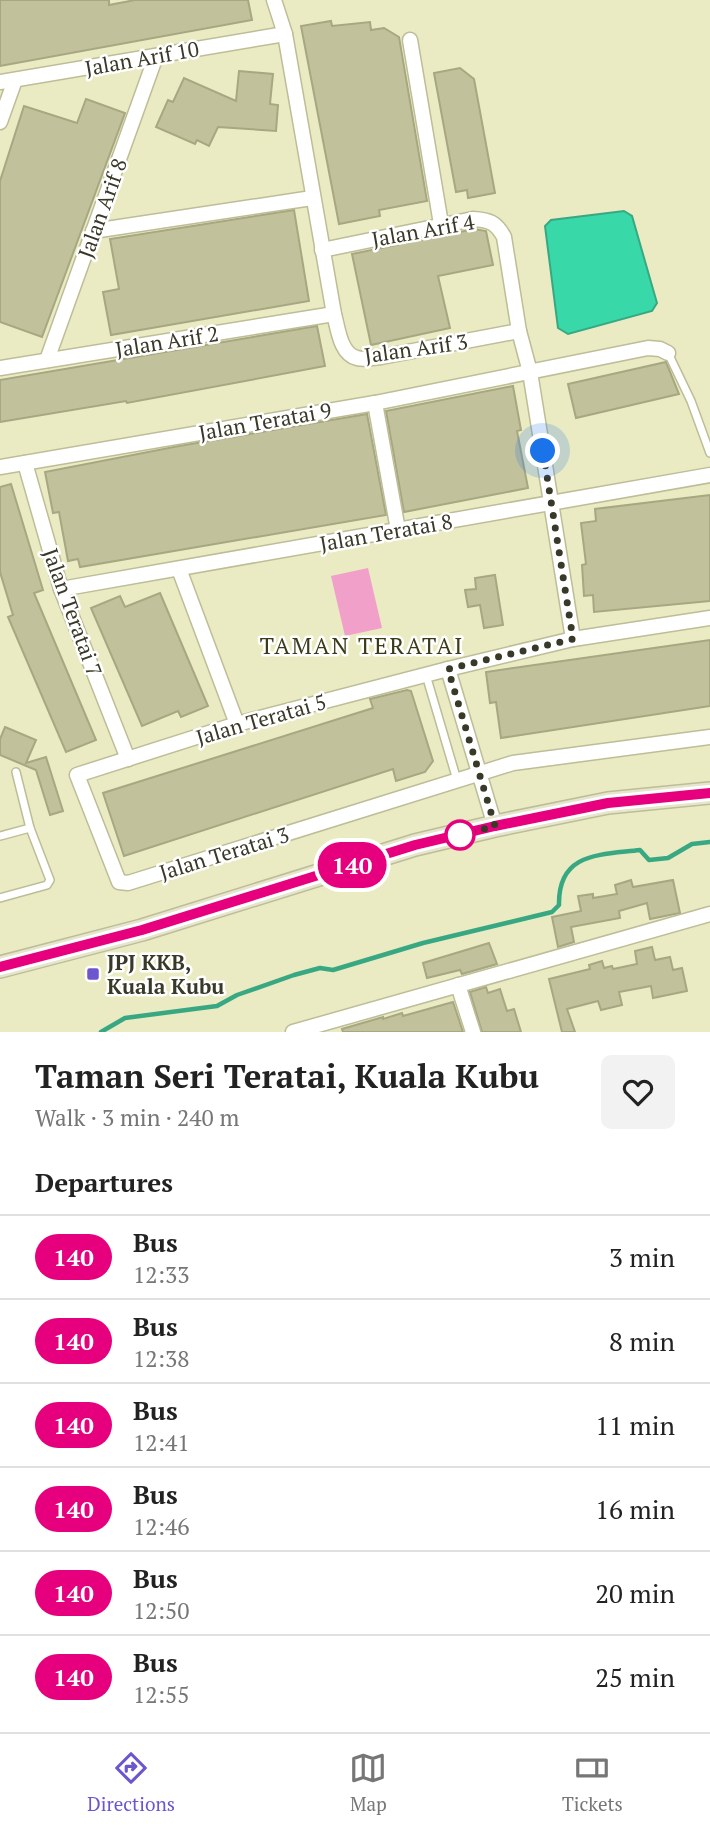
<!DOCTYPE html>
<html lang="en">
<head>
<meta charset="utf-8">
<style>
  body { margin:0; font-family:"PT Serif",serif; background:#f2f2f2; color:#222; height:100vh; display:flex; flex-direction:column; font-size:26px; white-space:nowrap }
  * { box-sizing:border-box; margin:0 }
  p { font-size:23px; color:#767676 }
  .icon { flex:none; width:38px; height:38px; fill:none; stroke:currentColor; stroke-width:2; stroke-linecap:round; stroke-linejoin:round }
  .map { position:relative; height:1032px; overflow:hidden }
  .drawer { display:flex; flex-direction:column; background:#fff; flex:1 }
  .drawer>* { flex:none }
  .badge { padding:0 14px; border-radius:23px; font-size:24px; line-height:46px }
  .you { position:absolute; width:35px; height:35px; margin:-18px; border:5px solid #fff; border-radius:50%; background:#1a73e8; box-shadow:0 0 0 10px #1a73e833 }
  .map>.badge { position:absolute; translate:-50% -50%; box-shadow:0 0 0 4px #fff }
  h2 { padding:0 35px; font-size:26px; line-height:63px }
  .round { display:grid; place-items:center; flex:none; width:74px; height:74px; border-radius:10px; background:#f2f2f2 }
  .overview { display:flex; align-items:center; justify-content:space-between; height:119px; padding:0 35px }
  h1 { font-size:33px; font-weight:700; line-height:52px }
  ul { padding:0; list-style:none }
  li { display:flex; align-items:center; gap:21px; height:84px; padding:0 35px; border-top:2px solid #e0e0e0 }
  li div { flex:1 }
  li b { display:block; font-size:26px }
  li em { font-style:normal }
  li .badge { min-width:77px; font-weight:700; text-align:center }
  .tab-bar { display:flex; justify-content:space-around; align-items:center; height:98px; border-top:2px solid #e0e0e0; background:#fff; font-size:19px; color:#767676 }
  .tab-bar a { display:grid; justify-items:center; gap:4px }
  .tab-bar .current { color:#6c55cf }
  .map>svg:first-child { display:block }
  .green { fill:#f0a0c9 }
  .water { fill:#38d8a8; stroke:#38a882; stroke-width:2 }
  .lines { fill:none; stroke-linecap:round; stroke-linejoin:round }
  .stream { stroke:#38a882; stroke-width:4.5 }
  .building { fill:#c1c19b; stroke:#a7a781; stroke-width:2 }
  .lane-casing { stroke:#bdbd97; stroke-width:10 }
  .street-casing { stroke:#bdbd97; stroke-width:17 }
  .secondary-casing { stroke:#bdbd97; stroke-width:24 }
  .lane { stroke:#fff; stroke-width:7 }
  .street { stroke:#fff; stroke-width:14 }
  .secondary { stroke:#e6e5cd; stroke-width:21 }
  .line-casing { stroke:#fff; stroke-width:16 }
  .line { stroke:#e6007e; stroke-width:10 }
  .walk { stroke:#393929; stroke-width:7; stroke-dasharray:0 12.6 }
  .stop-dot { fill:#fff; stroke:#e6007e; stroke-width:3.5 }
  .poi-dot { fill:#6c55cf; stroke:#fff; stroke-width:2.5 }
  .labels { text-anchor:middle; dominant-baseline:central; stroke-width:5; stroke-linejoin:round; paint-order:stroke }
  .street-label { font-size:21px; fill:#393929; stroke:#fff }
  .poi-label { font-size:21px; font-weight:bold; fill:#393929; stroke:#fff; text-anchor:start }
  .neighbourhood-label { font-size:23px; letter-spacing:2px; fill:#3b3b19; stroke:#fff }
</style>
</head>
<body>
<div class="map">
<svg width="710" height="1032" viewBox="0 0 710 1032">
  <rect width="100%" height="100%" fill="#eaeac3"/>
  <path class="green" d="M368,568l14,60 -37,8 -14,-60z"/>
  <path class="water" d="M624,211l8,5 25,87 -5,8 -84,23 -10,-6 -13,-102 6,-6z"/>
  <g class="lines">
    <path class="stream" d="M101,1032l24,-14 92,-12 20,-11 57,-20 26,-7 13,2 90,-27 129,-31 7,-7c-1,-53 41,-50 81,-55l9,10 19,-2 24,-14 18,-2"/>
  </g>
  <g class="building">
    <path d="M0,0h109v5l26,-5h113l4,20 -252,46z"/>
    <path d="M331,21l1,5 38,-4 1,8 13,-2 15,9 28,164 -48,9 1,6 -41,8 -38,-198z"/>
    <path d="M460,68l14,11 21,114 -27,5 -1,-8 -11,2 -22,-119z"/>
    <path d="M239,71l34,3 -3,30 8,1 -2,26 -58,-4 -9,19 -12,-6 -2,4 -39,-17 12,-27 5,2 11,-24 52,23z"/>
    <path d="M86,99l39,14 -83,224 -42,-15v-141l24,-75 53,17z"/>
    <path d="M294,210l15,91 -198,34 -8,-43 16,-3 -9,-50z"/>
    <path d="M474,229l12,2 7,34 -55,11 12,52 -79,17 -19,-91z"/>
    <path d="M317,326l8,40 -198,37 -1,-2 -126,21v-42z"/>
    <path d="M666,362l13,32 -103,24 -8,-34z"/>
    <path d="M513,386l8,44 -4,1 11,57 -124,24 -18,-101z"/>
    <path d="M367,414l19,101 -306,52 -2,-8 -10,2 -9,-49 -6,1 -8,-41 134,-26z"/>
    <path d="M11,484l32,106 -9,3 62,147 -30,12 -58,-135 5,-2 -13,-43v-85z"/>
    <path d="M710,495v106l-116,11 -1,-17 -9,1 -2,-31 4,-1 -5,-41 15,-2 -1,-12z"/>
    <path d="M495,575l8,50 -19,3 -4,-23 -12,2 -3,-17 11,-1 -1,-11z"/>
    <path d="M160,593l48,113 -27,11 -3,-6 -36,15 -51,-118 29,-12 5,11z"/>
    <path d="M710,640v66l-209,32 -5,-36 -6,1 -4,-31z"/>
    <path d="M407,690l4,1 22,70 -8,11 -29,9 -3,-12 -269,87 -21,-63 270,-85 -3,-9z"/>
    <path d="M5,727l31,13 -10,23 20,-6 17,54 -13,4 -14,-45 -36,-15v-16z"/>
    <path d="M631,880l2,7 40,-7 7,33 -30,6 -3,-16 -28,8 1,7 -49,9 3,15 -16,5 -6,-30 29,-6 -3,-15 15,-2v4l24,-4 -2,-9z"/>
    <path d="M489,943l8,21 -35,10 -2,-4 -33,8 -4,-15z"/>
    <path d="M652,947l3,13 15,-3 3,13 9,-2 5,23 -34,7 -2,-12 -32,6 3,13 -21,5 -3,-9 -31,8 8,23h-13l-13,-53 41,-10 -1,-4 13,-4 2,7 8,-2 1,3 24,-5 -2,-13z"/>
    <path d="M486,987l2,6 12,-4 7,22 7,-2 7,23h-39l-12,-40z"/>
    <path d="M453,1002l10,30h-120l-1,-3 41,-12v2l19,-6 1,3z"/>
  </g>
  <g class="lines">
    <defs>
      <g id="lane">
        <path d="M668,353l23,48 19,52"/>
        <path d="M426,675l31,105"/>
        <path d="M0,836l30,-8"/>
        <path d="M0,898l47,-13 3,-5 -20,-52 -14,-56"/>
      </g>
      <g id="street">
        <path d="M274,0l11,34 49,280c4,14 6,40 23,44 7,2 17,0 24,-1l138,-26"/>
        <path d="M410,40l31,184"/>
        <path d="M0,82l285,-48"/>
        <path d="M0,122l15,-42"/>
        <path d="M93,231l219,-33"/>
        <path d="M322,250l151,-31c16,1 23,3 31,18l15,94 11,41 43,267"/>
        <path d="M47,360l109,-304"/>
        <path d="M0,368l334,-54"/>
        <path d="M375,403l23,127"/>
        <path d="M25,463l36,126 67,170"/>
        <path d="M0,467l375,-64 273,-55 12,1 8,4"/>
        <path d="M179,569l58,155"/>
        <path d="M61,589l649,-114"/>
        <path d="M710,618l-137,21 -125,30 -211,55 -160,51 42,107 9,1 385,-120 197,-26"/>
        <path d="M448,669l47,157"/>
        <path d="M458,985l15,47"/>
        <path d="M293,1032l417,-118"/>
      </g>
      <path id="secondary" d="M0,967l142,-37 273,-85 80,-19 113,-23 102,-10"/>
    </defs>
    <use href="#lane" class="lane-casing"/>
    <use href="#street" class="street-casing"/>
    <use href="#secondary" class="secondary-casing"/>
    <use href="#lane" class="lane"/>
    <use href="#street" class="street"/>
    <use href="#secondary" class="secondary"/>
  </g>
  <g class="lines">
    <defs>
      <path id="line" d="M0,967l142,-37 273,-85 80,-19 113,-23 102,-10"/>
    </defs>
    <use href="#line" class="line-casing"/>
    <use href="#line" class="line"/>
    <path class="walk" d="M460,835l35,-9 -47,-157 125,-30 -30,-188"/>
  </g>
  <circle class="stop-dot" cx="460" cy="835" r="14"/>
  <rect class="poi-dot" x="86" y="967" width="14" height="14" rx="3.5"/>
  <g class="labels">
    <g class="street-label">
      <text transform="translate(142 58) rotate(-10)">Jalan Arif 10</text>
      <text transform="translate(102 208) rotate(-70)">Jalan Arif 8</text>
      <text transform="translate(423 230) rotate(-10)">Jalan Arif 4</text>
      <text transform="translate(167 341) rotate(-9)">Jalan Arif 2</text>
      <text transform="translate(416 348) rotate(-8)">Jalan Arif 3</text>
      <text transform="translate(265 421) rotate(-10)">Jalan Teratai 9</text>
      <text transform="translate(386 532) rotate(-10)">Jalan Teratai 8</text>
      <text transform="translate(73 612) rotate(70)">Jalan Teratai 7</text>
      <text transform="translate(261 719) rotate(-16)">Jalan Teratai 5</text>
      <text transform="translate(224 853) rotate(-17)">Jalan Teratai 3</text>
    </g>
    <g class="poi-label">
      <text x="107" y="962">JPJ KKB,<tspan x="107" dy="24">Kuala Kubu</tspan></text>
    </g>
    <g class="neighbourhood-label">
      <text x="362" y="645">TAMAN TERATAI</text>
    </g>
  </g>
</svg>
<div class="you" style="left:543px;top:451px"></div>
<b class="badge" style="left:352px;top:865px;background:#e6007e;color:#fff">140</b>
</div>
<section class="drawer">
<div class="overview"><div><h1>Taman Seri Teratai, Kuala Kubu</h1><p>Walk · 3 min · 240 m</p></div><a class="round"><svg class="icon" aria-label="heart" viewBox="0 0 24 24"><path d="M12 20l-8-8c-3-5 5-10 8-4 3-6 11-1 8 4z"/></svg></a></div>
<h2>Departures</h2>
<ul>
<li><span class="badge" style="background:#e6007e;color:#fff">140</span><div><b>Bus</b><p>12:33</p></div><em>3 min</em></li>
<li><span class="badge" style="background:#e6007e;color:#fff">140</span><div><b>Bus</b><p>12:38</p></div><em>8 min</em></li>
<li><span class="badge" style="background:#e6007e;color:#fff">140</span><div><b>Bus</b><p>12:41</p></div><em>11 min</em></li>
<li><span class="badge" style="background:#e6007e;color:#fff">140</span><div><b>Bus</b><p>12:46</p></div><em>16 min</em></li>
<li><span class="badge" style="background:#e6007e;color:#fff">140</span><div><b>Bus</b><p>12:50</p></div><em>20 min</em></li>
<li><span class="badge" style="background:#e6007e;color:#fff">140</span><div><b>Bus</b><p>12:55</p></div><em>25 min</em></li>
</ul>
</section>
<nav class="tab-bar">
<a class="current"><svg class="icon" aria-label="directions" viewBox="0 0 24 24"><path d="M12 3l9 9-9 9-9-9zM9 14v-3h6M13 9l2 2-2 2"/></svg>Directions</a>
<a><svg class="icon" aria-label="map" viewBox="0 0 24 24"><path d="M3 6l6-2 6 2 6-2v14l-6 2-6-2-6 2zM9 4v14M15 6v14"/></svg>Map</a>
<a><svg class="icon" aria-label="tickets" viewBox="0 0 24 24"><path d="M3 7h18v10H3zM15 7v10"/></svg>Tickets</a>
</nav>
</body>
</html>
